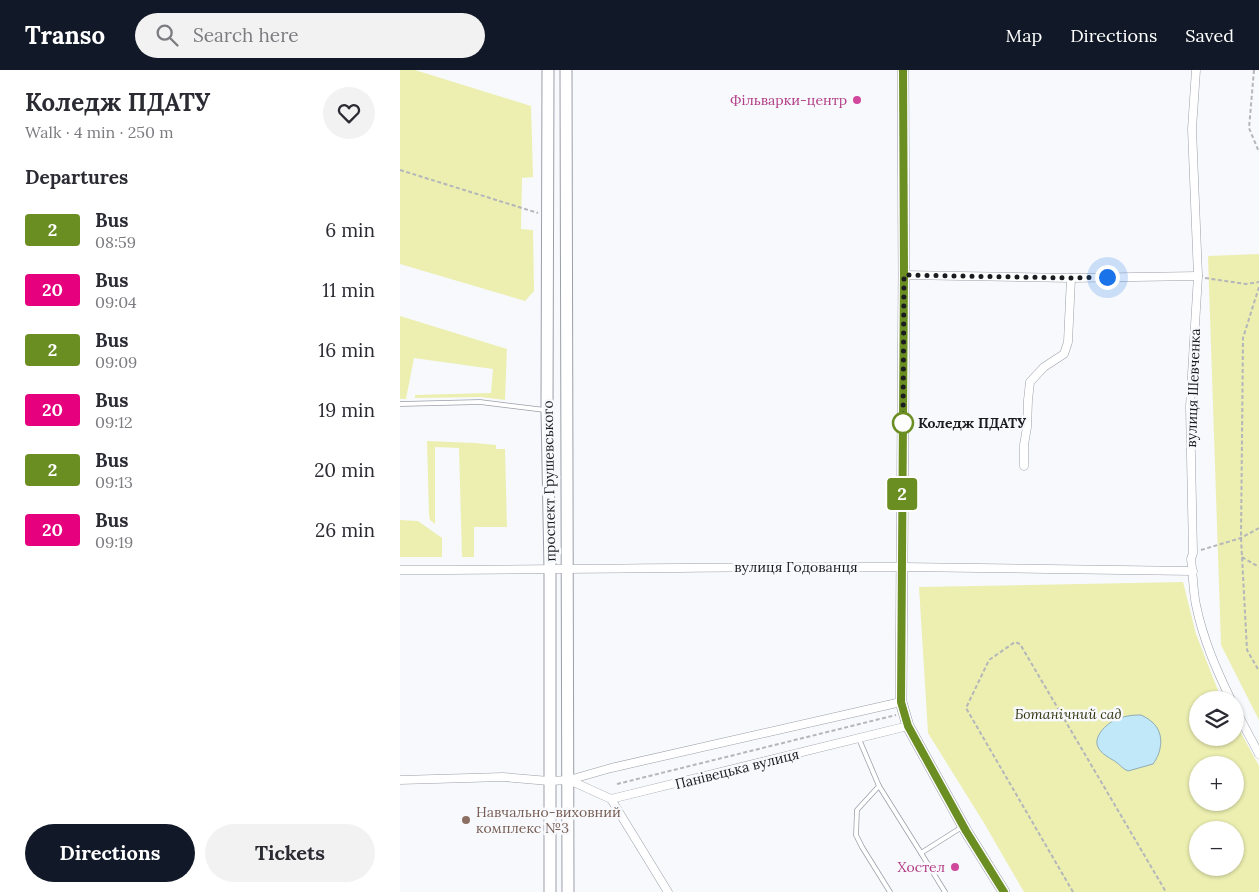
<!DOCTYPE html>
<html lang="en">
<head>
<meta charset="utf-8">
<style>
  body { margin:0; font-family:Lora,serif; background:#f2f2f3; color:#2b2b33; height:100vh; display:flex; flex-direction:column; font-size:19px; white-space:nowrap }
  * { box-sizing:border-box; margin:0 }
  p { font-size:16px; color:#7c7c81 }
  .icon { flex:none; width:28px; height:28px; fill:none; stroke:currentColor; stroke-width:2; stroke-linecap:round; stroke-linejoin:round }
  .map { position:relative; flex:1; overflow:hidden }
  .panel { display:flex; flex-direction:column; background:#fff; width:400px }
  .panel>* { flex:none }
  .badge { padding:0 10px; border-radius:4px; font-size:18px; line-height:32px }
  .controls { position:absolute; left:789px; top:621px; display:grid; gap:10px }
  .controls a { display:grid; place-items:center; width:55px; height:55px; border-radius:50%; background:#fff; box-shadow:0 1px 4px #0004; font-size:25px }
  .you { position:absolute; width:25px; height:25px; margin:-12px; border:4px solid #fff; border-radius:50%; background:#1a73e8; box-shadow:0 0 0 8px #1a73e833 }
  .map>.badge { position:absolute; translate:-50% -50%; box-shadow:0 0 0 2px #fff }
  h2 { padding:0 25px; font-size:19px; line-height:45px }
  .round { display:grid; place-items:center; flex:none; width:52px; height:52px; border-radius:26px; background:#f2f2f3 }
  .overview { display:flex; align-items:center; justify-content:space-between; height:85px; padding:0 25px }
  h1 { font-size:24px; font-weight:800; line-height:38px }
  .button { display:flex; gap:10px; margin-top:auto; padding:10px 25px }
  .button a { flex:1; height:58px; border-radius:30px; background:#111827; color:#fff; font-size:20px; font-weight:800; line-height:58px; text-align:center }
  .button a+a { background:#f2f2f3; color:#2b2b33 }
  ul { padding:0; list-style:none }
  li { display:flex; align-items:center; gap:15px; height:60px; padding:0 25px }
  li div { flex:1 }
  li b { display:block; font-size:19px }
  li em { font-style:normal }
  li .badge { min-width:55px; font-weight:700; text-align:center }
  header { display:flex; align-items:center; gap:30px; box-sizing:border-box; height:70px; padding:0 25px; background:#111827; color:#fff }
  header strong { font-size:24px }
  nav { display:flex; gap:28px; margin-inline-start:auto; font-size:18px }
  .search { width:350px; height:45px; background:#f2f2f3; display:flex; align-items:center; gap:12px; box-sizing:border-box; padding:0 18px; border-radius:28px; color:#7c7c81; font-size:19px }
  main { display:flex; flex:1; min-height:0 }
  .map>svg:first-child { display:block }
  .green { fill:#ecefb0; fill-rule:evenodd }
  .water { fill:#c1e8f8; stroke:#8fabb7 }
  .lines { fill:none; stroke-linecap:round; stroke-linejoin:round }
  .service-casing { stroke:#9b9fa9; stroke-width:5.5 }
  .minor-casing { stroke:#9b9fa9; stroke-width:9 }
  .tertiary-casing { stroke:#9b9fa9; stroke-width:12 }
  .secondary-casing { stroke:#9b9fa9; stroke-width:13 }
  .path { stroke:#b4b6ba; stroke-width:2; stroke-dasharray:4 2.5; stroke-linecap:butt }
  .service { stroke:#fff; stroke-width:4 }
  .minor { stroke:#fff; stroke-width:8 }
  .tertiary { stroke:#fff; stroke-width:10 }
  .secondary { stroke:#fff; stroke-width:11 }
  .line-casing { stroke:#fff; stroke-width:11 }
  .line { stroke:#6b8e23; stroke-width:8 }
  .walk { stroke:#1a1c1f; stroke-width:5; stroke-dasharray:0 9 }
  .hotel-dot { fill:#d1479c; stroke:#f7f9fd; stroke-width:2 }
  .stop-dot { fill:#fff; stroke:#6b8e23; stroke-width:2.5 }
  .education-dot { fill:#8d6e63; stroke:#f7f9fd; stroke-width:2 }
  .labels { text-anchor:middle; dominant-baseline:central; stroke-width:5; stroke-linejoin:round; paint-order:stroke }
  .hotel-label { font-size:14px; fill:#b23c85; stroke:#f7f9fd; text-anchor:end }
  .street-label { font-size:14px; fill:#1a1c1f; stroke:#f7f9fd }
  .stop-label { font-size:14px; font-weight:bold; fill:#1a1c1f; stroke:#f7f9fd; text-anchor:start }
  .park-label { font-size:14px; font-style:italic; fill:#35360e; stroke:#f7f9fd }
  .education-label { font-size:14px; fill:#785e54; stroke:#f7f9fd; text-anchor:start }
</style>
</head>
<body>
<header>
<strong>Transo</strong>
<div class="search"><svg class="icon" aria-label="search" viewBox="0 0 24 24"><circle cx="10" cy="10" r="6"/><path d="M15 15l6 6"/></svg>Search here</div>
<nav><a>Map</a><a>Directions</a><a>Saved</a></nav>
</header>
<main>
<section class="panel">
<div class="overview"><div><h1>Коледж ПДАТУ</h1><p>Walk · 4 min · 250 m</p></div><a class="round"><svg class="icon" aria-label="heart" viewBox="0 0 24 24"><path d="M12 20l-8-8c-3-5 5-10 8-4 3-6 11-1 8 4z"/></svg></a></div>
<h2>Departures</h2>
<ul>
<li><span class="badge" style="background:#6b8e23;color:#fff">2</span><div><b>Bus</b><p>08:59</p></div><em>6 min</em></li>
<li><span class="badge" style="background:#e6007e;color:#fff">20</span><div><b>Bus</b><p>09:04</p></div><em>11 min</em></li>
<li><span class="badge" style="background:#6b8e23;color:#fff">2</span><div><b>Bus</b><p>09:09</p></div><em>16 min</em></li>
<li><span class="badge" style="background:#e6007e;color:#fff">20</span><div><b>Bus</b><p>09:12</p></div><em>19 min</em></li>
<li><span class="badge" style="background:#6b8e23;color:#fff">2</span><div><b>Bus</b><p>09:13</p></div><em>20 min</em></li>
<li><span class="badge" style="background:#e6007e;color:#fff">20</span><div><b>Bus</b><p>09:19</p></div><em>26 min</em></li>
</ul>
<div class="button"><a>Directions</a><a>Tickets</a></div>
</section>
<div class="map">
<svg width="859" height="822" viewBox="0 0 859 822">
  <rect width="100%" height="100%" fill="#f7f9fd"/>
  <g class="green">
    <path d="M0,0h15l116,36 2,71 -11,1 -1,51 12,1 1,61 -9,10 -125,-37z"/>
    <path d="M859,184v466l-38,-75 -13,-389z"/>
    <path d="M0,246l107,33 -2,51 -24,-3 -66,1v-3l76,-2 2,-24 -79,-11 -8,41h-6z"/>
    <path d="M27,371l48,2 21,2v4h9l2,78h-33v30h-12l-3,-109 -24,-1v77l-5,-4 -1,-5z"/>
    <path d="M0,450l18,1 24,17v19h-42z"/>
    <path d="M783,512l13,52 23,59 4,7h-25v38h37v-16l24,44v126h-235l-40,-69 -56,-90 -9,-146zM798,695h37v37h-37zM798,760h37v38h-37z"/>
  </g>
  <path class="water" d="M741,645c4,2 8,4 11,7 13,11 10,30 1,42l-25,7c-5,-2 -8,-6 -12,-9 -6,-4 -15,-8 -18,-15 -5,-10 8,-23 17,-27 8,-4 17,-5 26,-5z"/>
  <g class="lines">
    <defs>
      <g id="service">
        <path d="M0,334l80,-2 65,8"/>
        <path d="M459,669l20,47 -22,24 -1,25 6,12 28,45"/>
        <path d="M479,716l42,67 41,-26"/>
        <path d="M521,783l24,39"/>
      </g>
      <g id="minor">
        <path d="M796,0l-4,59 6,147 -8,131 3,146 -2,6c2,15 2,31 5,46 7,34 20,64 35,95"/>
        <path d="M504,205l167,3 127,-2"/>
        <path d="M624,396v-21l3,-18 1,-27 2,-18 14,-15 20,-13 4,-12 3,-64"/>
        <path d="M0,500c167,0 335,-4 502,-3 97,1 194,3 291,4"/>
        <path d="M835,639l24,45"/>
        <path d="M0,710l103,-3 46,4 20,-1 42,-12 290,-66"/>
        <path d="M169,710l42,19 297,-73"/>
        <path d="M211,729l57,93"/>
      </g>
      <path id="tertiary" d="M503,0l1,205 -3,427 7,24 58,105 38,61"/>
      <g id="secondary">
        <path d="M148,0l-1,341 3,158v323"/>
        <path d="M166,0l2,822"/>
      </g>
    </defs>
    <use href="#service" class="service-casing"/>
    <use href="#minor" class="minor-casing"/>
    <use href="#tertiary" class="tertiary-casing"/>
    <use href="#secondary" class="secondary-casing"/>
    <g class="path">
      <path d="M854,0l-5,58 10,24"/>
      <path d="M0,100l138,43"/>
      <path d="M805,208l41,6 13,-2"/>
      <path d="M859,217l-16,51 -2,200 6,112 12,21"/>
      <path d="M801,480l40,-12 18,-10"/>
      <path d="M842,487l17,10"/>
      <path d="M217,714l279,-69"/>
      <path d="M673,822l-107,-184 23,-48 26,-18 5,2 146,248"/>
    </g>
    <use href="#service" class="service"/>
    <use href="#minor" class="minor"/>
    <use href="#tertiary" class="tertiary"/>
    <use href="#secondary" class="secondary"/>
  </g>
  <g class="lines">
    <defs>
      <path id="line" d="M503,0l1,205 -3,427 7,24 58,105 38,61"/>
    </defs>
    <use href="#line" class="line-casing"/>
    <use href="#line" class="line"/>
    <path class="walk" d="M503,353l1,-148 167,3 36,-1"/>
  </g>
  <g class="hotel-dot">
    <circle cx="457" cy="30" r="5"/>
    <circle cx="555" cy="797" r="5"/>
  </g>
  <circle class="stop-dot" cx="503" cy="353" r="10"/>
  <circle class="education-dot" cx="66" cy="750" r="5"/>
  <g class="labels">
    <g class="hotel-label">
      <text x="447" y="30">Фільварки-центр</text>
      <text x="545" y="797">Хостел</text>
    </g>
    <g class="street-label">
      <text transform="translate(793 318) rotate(-88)">вулиця Шевченка</text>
      <text transform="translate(149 411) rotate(-91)">проспект Грушевського</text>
      <text x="396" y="497">вулиця Годованця</text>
      <text transform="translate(337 699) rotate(-14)">Панівецька вулиця</text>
    </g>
    <g class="stop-label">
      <text x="518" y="353">Коледж ПДАТУ</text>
    </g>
    <g class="park-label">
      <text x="668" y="644">Ботанічний сад</text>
    </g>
    <g class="education-label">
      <text x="76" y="742">Навчально-виховний<tspan x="76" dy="16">комплекс №3</tspan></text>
    </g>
  </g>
</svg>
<div class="controls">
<a><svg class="icon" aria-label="layers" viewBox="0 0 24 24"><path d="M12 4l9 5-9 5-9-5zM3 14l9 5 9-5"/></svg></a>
<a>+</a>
<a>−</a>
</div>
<div class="you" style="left:707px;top:207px"></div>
<b class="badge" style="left:502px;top:424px;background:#6b8e23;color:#fff">2</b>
</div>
</main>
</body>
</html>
